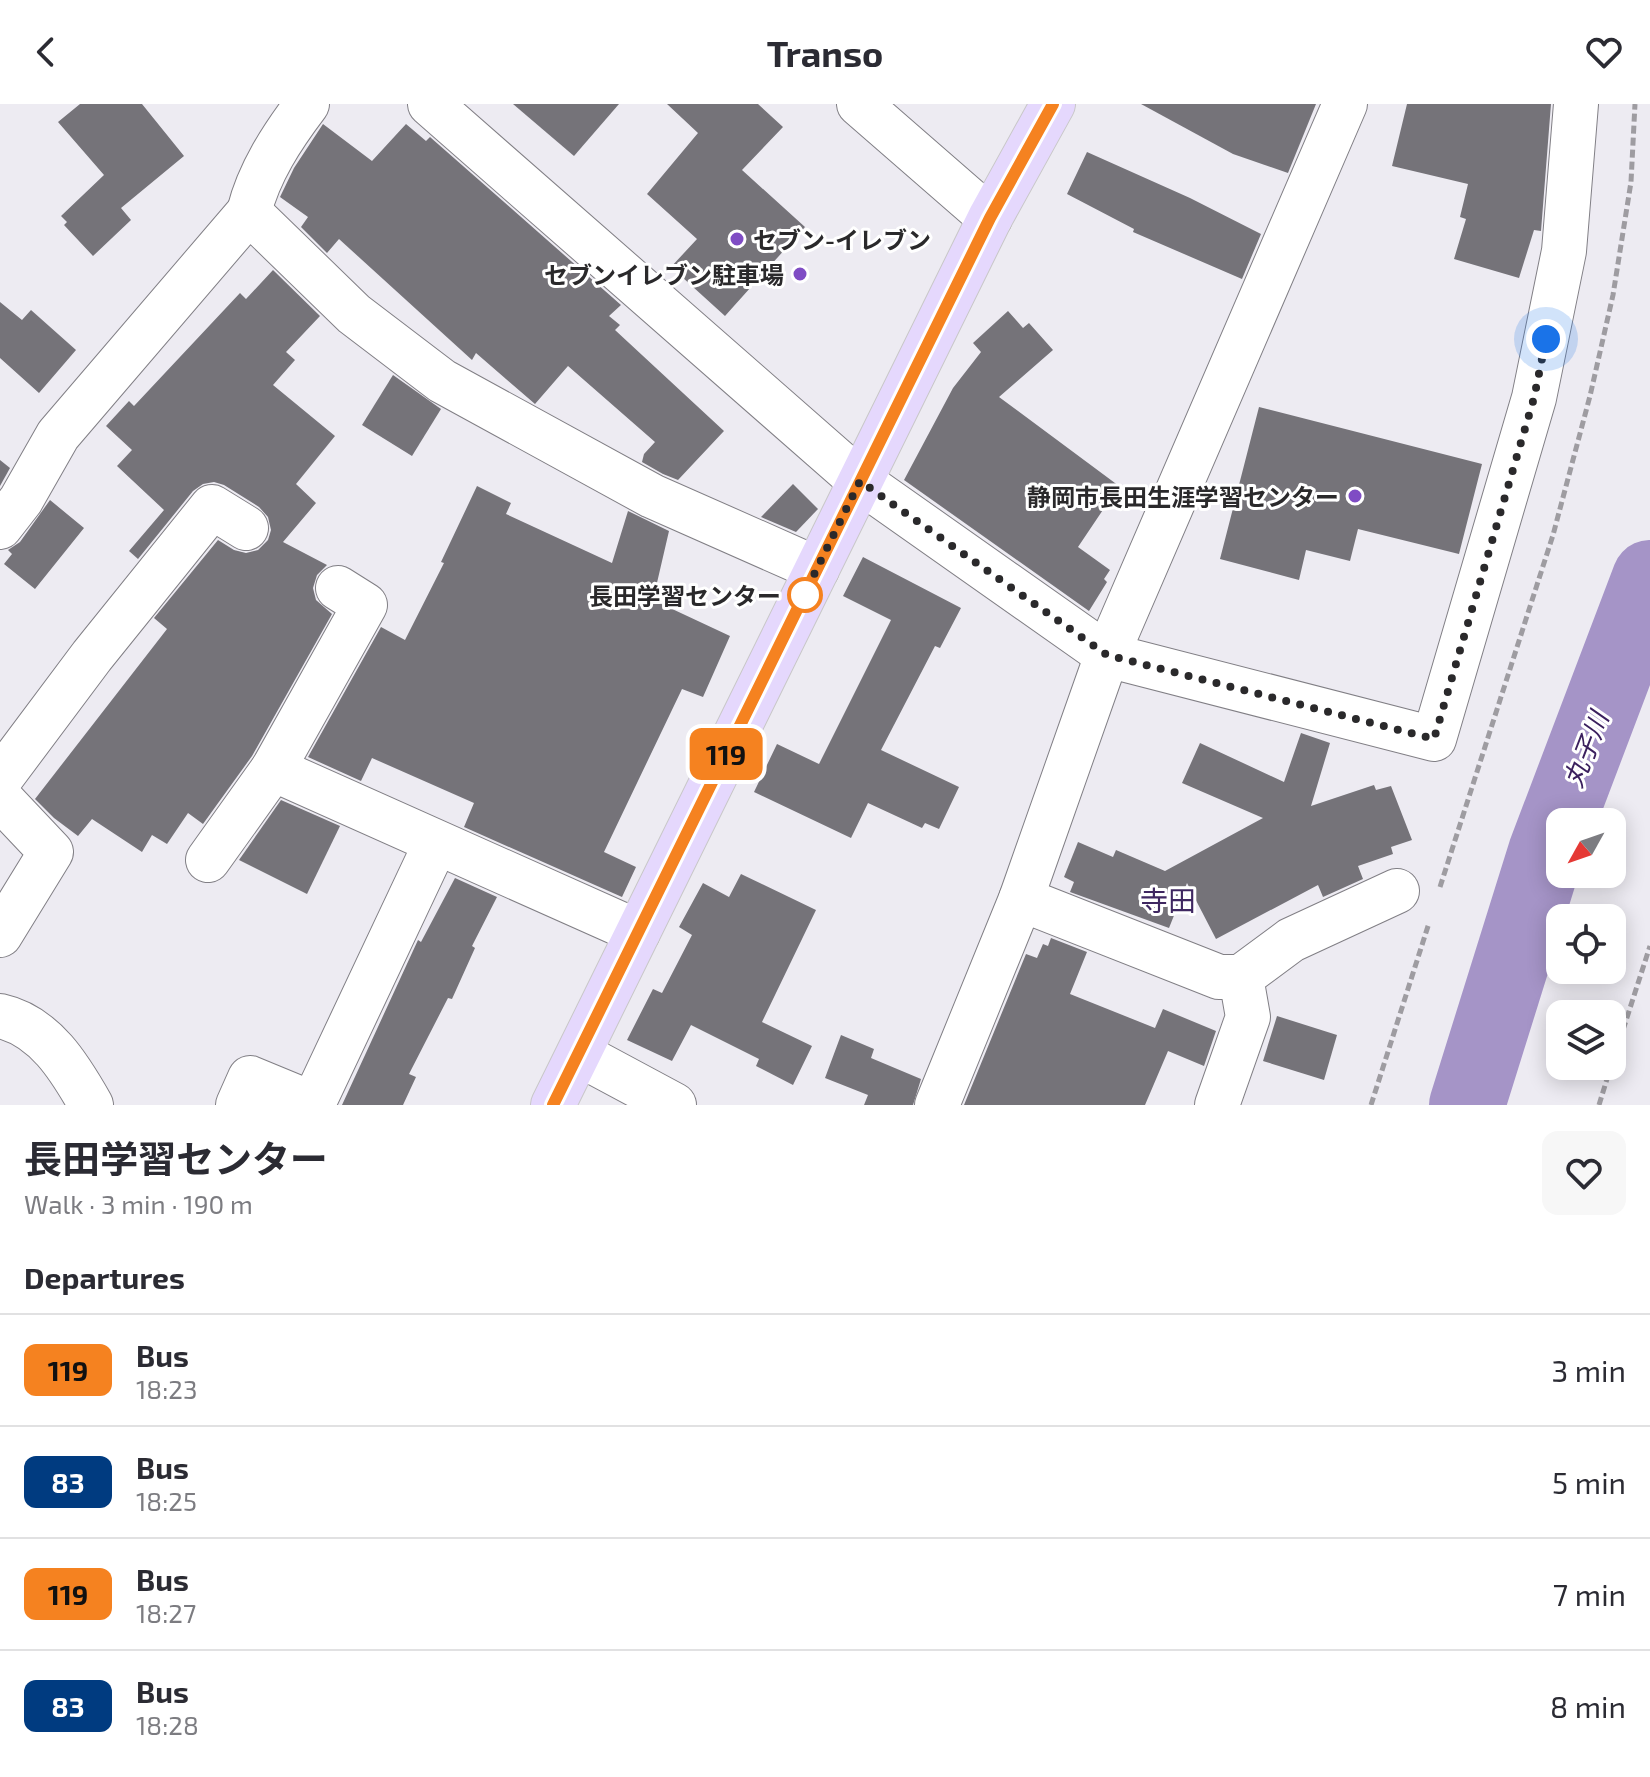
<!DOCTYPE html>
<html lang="en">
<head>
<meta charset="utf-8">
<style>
  body { margin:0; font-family:"Exo 2","Noto Sans JP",sans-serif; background:#f7f7f7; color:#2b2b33; height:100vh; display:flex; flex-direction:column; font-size:30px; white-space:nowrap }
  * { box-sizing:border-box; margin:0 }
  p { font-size:26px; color:#7c7c81 }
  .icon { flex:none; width:44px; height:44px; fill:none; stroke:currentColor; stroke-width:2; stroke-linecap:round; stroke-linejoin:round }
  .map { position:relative; height:1001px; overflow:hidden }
  .panel { display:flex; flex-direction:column; background:#fff; flex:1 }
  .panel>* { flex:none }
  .badge { padding:0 16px; border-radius:12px; font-size:28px; line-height:52px }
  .needle { width:52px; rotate:230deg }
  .tools { position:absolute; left:1546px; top:704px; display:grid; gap:16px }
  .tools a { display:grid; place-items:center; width:80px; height:80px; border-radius:16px; background:#fff; box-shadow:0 4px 20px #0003; font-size:40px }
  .you { position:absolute; width:40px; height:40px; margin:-20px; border:6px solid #fff; border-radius:50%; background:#1a73e8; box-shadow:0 0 0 12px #1a73e833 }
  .map>.badge { position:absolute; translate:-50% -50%; box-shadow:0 0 0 4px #fff }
  h2 { padding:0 24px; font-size:30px; line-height:72px }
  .round { display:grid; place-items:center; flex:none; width:84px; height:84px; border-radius:16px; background:#f7f7f7 }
  .summary { display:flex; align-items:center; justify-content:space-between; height:136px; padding:0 24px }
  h1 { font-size:38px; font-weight:700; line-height:60px }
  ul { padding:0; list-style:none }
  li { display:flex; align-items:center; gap:24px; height:112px; padding:0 24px; border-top:2px solid #e1e1e2 }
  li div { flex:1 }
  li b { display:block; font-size:30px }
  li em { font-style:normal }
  li .badge { min-width:88px; font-weight:700; text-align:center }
  header { display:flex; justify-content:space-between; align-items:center; height:104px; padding:0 24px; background:#fff; font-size:36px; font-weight:700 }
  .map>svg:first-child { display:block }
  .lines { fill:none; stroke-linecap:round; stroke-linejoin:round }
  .river { stroke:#a594c7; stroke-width:76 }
  .building { fill:#757379 }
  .minor-casing { stroke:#817f85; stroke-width:46 }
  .major-casing { stroke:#c8c7c8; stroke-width:46 }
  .path { stroke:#9e9ca1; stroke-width:5; stroke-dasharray:8 4; stroke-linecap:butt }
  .minor { stroke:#fff; stroke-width:44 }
  .major { stroke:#e5d8fd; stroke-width:44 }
  .line-casing { stroke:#fff; stroke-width:18 }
  .line { stroke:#f58220; stroke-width:12 }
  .walk { stroke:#2a292b; stroke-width:8; stroke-dasharray:0 14.4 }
  .poi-dot { fill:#7f4cc4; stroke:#fff; stroke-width:3 }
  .stop-dot { fill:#fff; stroke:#f58220; stroke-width:4 }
  .labels { text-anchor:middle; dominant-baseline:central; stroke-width:6; stroke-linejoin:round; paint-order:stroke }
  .poi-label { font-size:24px; font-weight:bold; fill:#2a292b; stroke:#fff; text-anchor:end }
  .stop-label { font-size:24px; font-weight:bold; fill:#2a292b; stroke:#fff; text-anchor:end }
  .water-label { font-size:26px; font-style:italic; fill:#3b205e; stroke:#fff }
  .quarter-label { font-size:28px; fill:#3f2761; stroke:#fff }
</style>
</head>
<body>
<header><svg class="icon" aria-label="back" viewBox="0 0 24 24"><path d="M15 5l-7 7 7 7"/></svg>Transo<svg class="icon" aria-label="heart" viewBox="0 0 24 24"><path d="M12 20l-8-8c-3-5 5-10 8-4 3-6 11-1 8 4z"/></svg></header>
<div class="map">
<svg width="1650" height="1001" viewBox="0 0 1650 1001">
  <rect width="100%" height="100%" fill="#edebf2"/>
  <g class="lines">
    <path class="river" d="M1467,1001l79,-253 104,-274"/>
  </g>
  <g class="building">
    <path d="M80,0h62l42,52 -63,52 10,12 -38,36 -29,-31 3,-3 -6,-6 43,-41 -46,-53z"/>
    <path d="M513,0h106l-45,52z"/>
    <path d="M667,0h91l25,23 -41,43 63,57 -80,89 -54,-49 26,-28 -50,-45 51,-61z"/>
    <path d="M1141,0h175l-28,69 -55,-19z"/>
    <path d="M1407,0h144l-10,127 -7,-1 -15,48 -65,-19 12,-40 -6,-2 8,-33 -76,-18z"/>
    <path d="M323,20l49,37 34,-37 20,17 4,-4 191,168 -12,11 11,9 -5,5 109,101 -46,49 -15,-6 -21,-12 2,-8 11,-12 -87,-76 -33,38 -59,-51 -4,7 -133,-121 -12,14 -26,-26 7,-10 -28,-20 14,-29z"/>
    <path d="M1087,48l103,46 71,36 -19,45 -109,-47 1,-3 -67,-35z"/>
    <path d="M273,166l47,46 -34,36 9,8 -22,25 62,51 -39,48 20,19 -33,39 44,23 -10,10 -4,13 3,12 16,14 -80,142 -49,68 -15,-11 -21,31 -15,-9 -10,17 -50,-33 -14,17 -24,-18 -19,-19 132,-170 -13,-11 64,-78 16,10 12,3 12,-3 10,-10 3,-10 -3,-13 -9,-10 -35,-22 -10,-3 -11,2 -10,7 -55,68 -9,-8 35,-41 -47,-44 15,-16 -26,-24 23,-25 5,5 106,-113 6,6z"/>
    <path d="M0,198l22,18 9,-10 45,40 -37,43 -39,-35z"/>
    <path d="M1008,207l15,17 6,-5 24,27 -54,47 120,89 -41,61 32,23 -6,9 3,3 -18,29 -185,-131 49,-92 28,-36 -8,-9z"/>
    <path d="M393,271l48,34 -29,47 -50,-31z"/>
    <path d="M1259,303l223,57 -23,90 -101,-25 -8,32 -44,-11 -7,30 -79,-21z"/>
    <path d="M0,356l10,8 -10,18z"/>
    <path d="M793,380l25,25 -22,23 -35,-15z"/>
    <path d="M477,382l34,17 -5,11 106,49 16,-52 41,20 -16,69 77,36 -27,61 -21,-8 -78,163 32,15 -14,30 -158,-70 10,-24 -102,-45 -11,23 -53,-24 73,-130 24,13 39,-77 -3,-1z"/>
    <path d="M50,396l34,28 -49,61 -31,-25 8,-10 -4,-4 12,-8z"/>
    <path d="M863,453l98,51 -21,40 -5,-2 -54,104 78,37 -20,42 -14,-6 -3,5 -54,-25 -17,35 -97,-46 23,-48 42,20 72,-144 -48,-24z"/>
    <path d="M1301,629l29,10 -19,63 63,-21 2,5 15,-4 21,54 -21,7 2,7 -35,12 5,13 -40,18 -5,-12 -102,54 -29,-56 -18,45 -99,-36 4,-10 -10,-5 14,-35 35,15 3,-7 49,21 98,-53 -81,-35 18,-40 84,39z"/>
    <path d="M281,696l59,26 -33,68 -68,-34z"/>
    <path d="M741,770l75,36 -54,112 50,24 -19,39 -37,-19 3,-7 -68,-34 -19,36 -45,-21 26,-51 9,4 30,-58 -13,-8 24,-44 26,14z"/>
    <path d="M455,774l42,19 -25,49 3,2 -23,51 -4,-1 -39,76 7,3 -13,28h-61l76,-165 3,2z"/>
    <path d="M1051,834l36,14 -17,42 85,34 8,-19 53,22 -12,35 -36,-15 -23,54h-181l62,-151 11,4 6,-14 5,2z"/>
    <path d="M1277,912l60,19 -13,45 -61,-19z"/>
    <path d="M841,931l33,14 -3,9 50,21 -8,26h-49l4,-10 -43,-17z"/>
  </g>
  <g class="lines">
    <defs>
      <g id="minor">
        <path d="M430,0l430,377 247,174 327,84 100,-341 30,-147 12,-147"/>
        <path d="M859,0l131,114"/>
        <path d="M249,108c10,-40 33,-75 58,-108"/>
        <path d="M0,423l21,-27 37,-65 191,-223 105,102 88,67 210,115 165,73"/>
        <path d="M273,665l365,163"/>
        <path d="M0,675l92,-123 120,-149 34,21"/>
        <path d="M0,694l51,54 -51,83"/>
        <path d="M208,756l65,-91 92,-164 -27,-17"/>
        <path d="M1021,795l198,78h22l50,-37 106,-49"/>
        <path d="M0,912c45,10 70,52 91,89"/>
        <path d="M579,950l95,51"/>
        <path d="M238,1001l12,-27 63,26 123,-261"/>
        <path d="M937,1001l84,-206 86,-244 238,-551"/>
        <path d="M1217,1001l31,-88 -7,-40"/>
      </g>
      <path id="major" d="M553,1001l437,-887 63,-114"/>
    </defs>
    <use href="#minor" class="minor-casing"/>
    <use href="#major" class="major-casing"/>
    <g class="path">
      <path d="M1440,783l113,-352 37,-139 23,-101 18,-113 4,-78"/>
      <path d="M1612,960l38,-118"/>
      <path d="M1371,1001l58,-182"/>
      <path d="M1599,1001l12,-39"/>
    </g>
    <use href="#minor" class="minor"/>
    <use href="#major" class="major"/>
  </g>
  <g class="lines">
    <defs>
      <path id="line" d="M553,1001l437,-887 63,-114"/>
    </defs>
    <use href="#line" class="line-casing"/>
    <use href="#line" class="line"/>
    <path class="walk" d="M805,491l-2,2 57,-116 247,174 327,84 100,-341 12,-59"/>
  </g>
  <g class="poi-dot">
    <circle cx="737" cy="135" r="8"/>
    <circle cx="800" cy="170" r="8"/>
    <circle cx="1355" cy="392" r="8"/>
  </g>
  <circle class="stop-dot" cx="805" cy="491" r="16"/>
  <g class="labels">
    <g class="poi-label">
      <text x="753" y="135" text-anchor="start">セブン-イレブン</text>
      <text x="784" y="170">セブンイレブン駐車場</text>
      <text x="1339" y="392">静岡市長田生涯学習センター</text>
    </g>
    <g class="stop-label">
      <text x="781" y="491">長田学習センター</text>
    </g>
    <g class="water-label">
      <text transform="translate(1585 645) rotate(-69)">丸子川</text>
    </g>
    <g class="quarter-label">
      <text x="1168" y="796">寺田</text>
    </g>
  </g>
</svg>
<div class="tools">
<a><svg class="needle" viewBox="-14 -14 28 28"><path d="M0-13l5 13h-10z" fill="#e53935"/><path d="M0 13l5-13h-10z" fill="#7c7c81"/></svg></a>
<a><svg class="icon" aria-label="locate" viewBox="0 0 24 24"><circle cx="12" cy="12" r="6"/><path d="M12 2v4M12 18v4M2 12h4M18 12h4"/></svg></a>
<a><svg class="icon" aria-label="layers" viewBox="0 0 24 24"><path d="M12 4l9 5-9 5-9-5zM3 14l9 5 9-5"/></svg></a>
</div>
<div class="you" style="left:1546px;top:235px"></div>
<b class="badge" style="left:726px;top:650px;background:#f58220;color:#111">119</b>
</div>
<section class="panel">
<div class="summary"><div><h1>長田学習センター</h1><p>Walk · 3 min · 190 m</p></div><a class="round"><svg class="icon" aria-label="heart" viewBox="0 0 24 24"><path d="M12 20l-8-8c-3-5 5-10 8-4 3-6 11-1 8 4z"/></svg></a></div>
<h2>Departures</h2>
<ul>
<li><span class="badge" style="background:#f58220;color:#111">119</span><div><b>Bus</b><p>18:23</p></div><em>3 min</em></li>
<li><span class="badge" style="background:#003b80;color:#fff">83</span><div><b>Bus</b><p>18:25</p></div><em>5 min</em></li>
<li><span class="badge" style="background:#f58220;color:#111">119</span><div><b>Bus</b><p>18:27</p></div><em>7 min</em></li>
<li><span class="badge" style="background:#003b80;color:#fff">83</span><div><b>Bus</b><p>18:28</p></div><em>8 min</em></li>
</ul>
</section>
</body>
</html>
